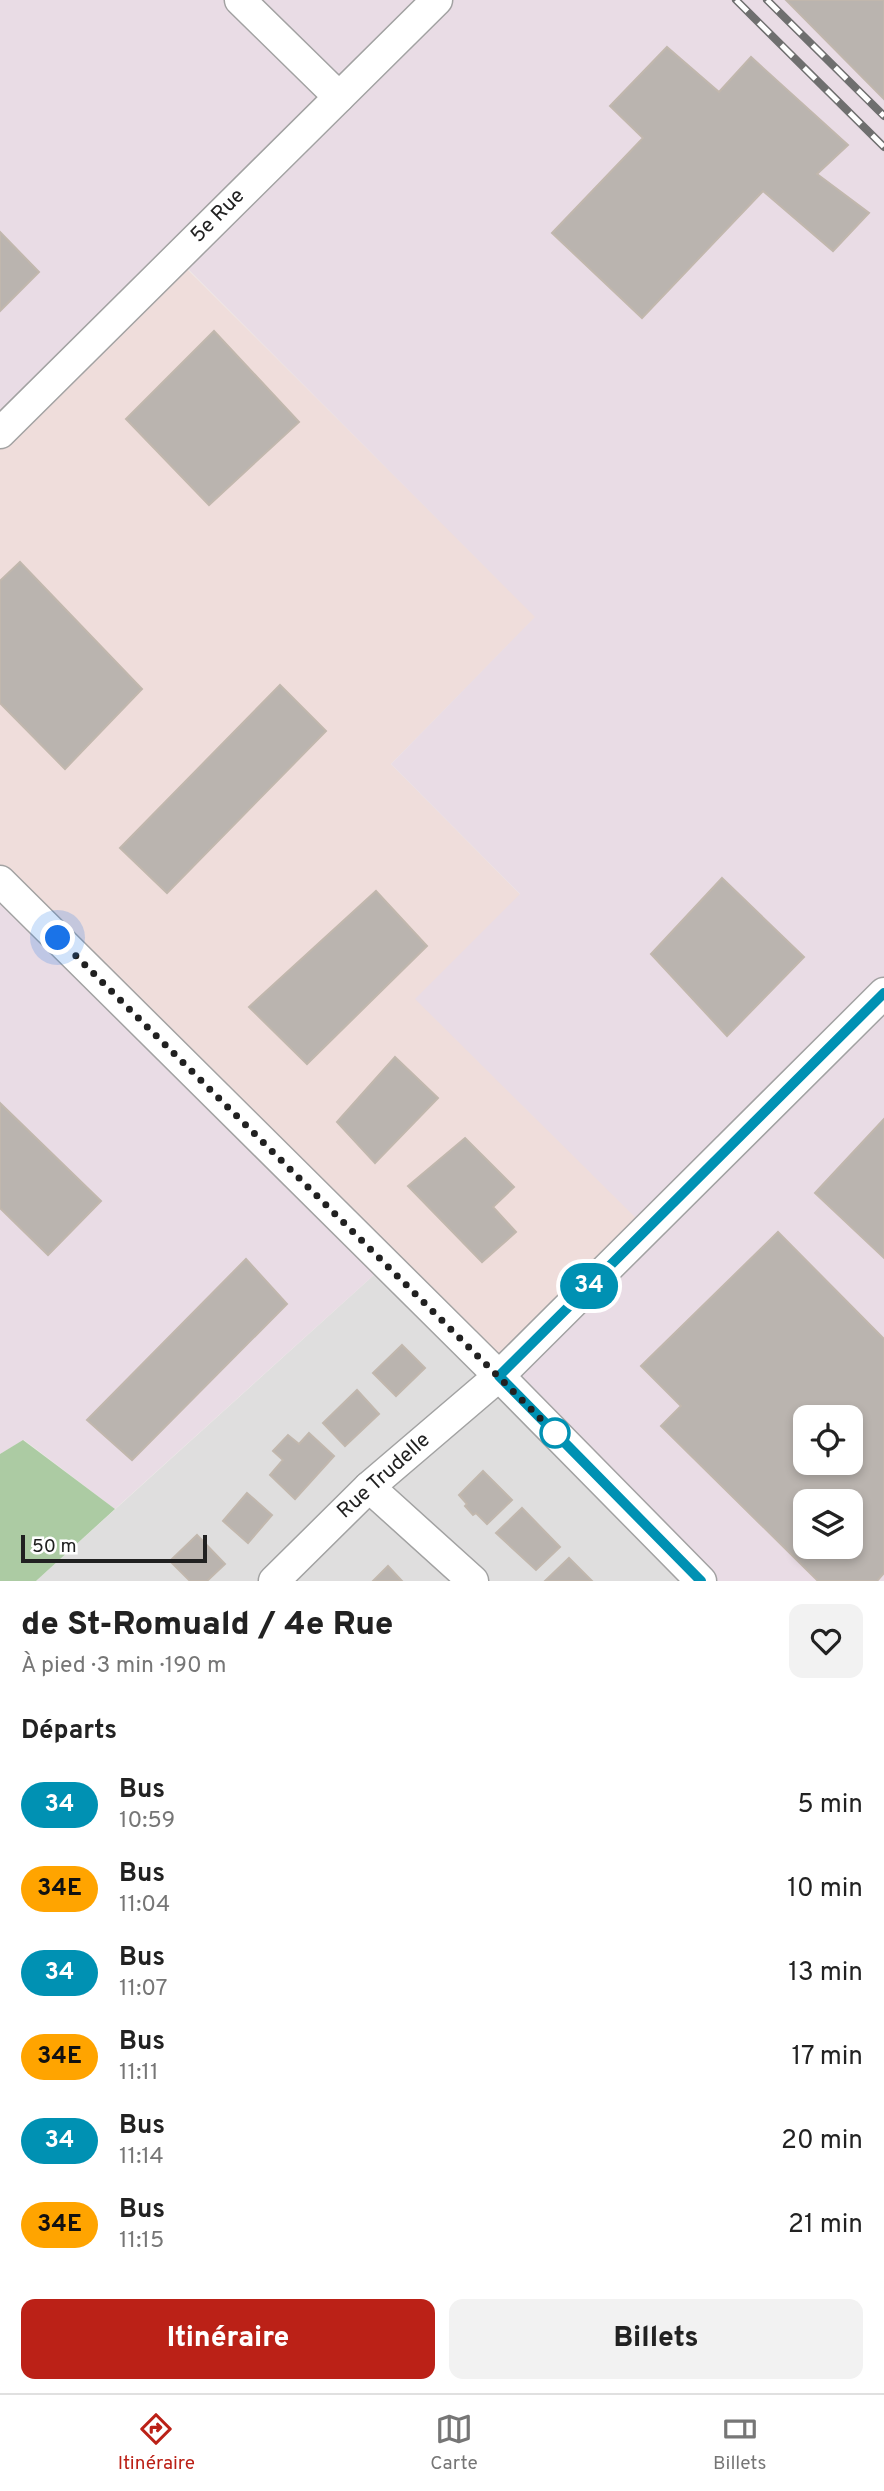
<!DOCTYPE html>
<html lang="fr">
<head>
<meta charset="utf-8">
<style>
  body { margin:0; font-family:Overpass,sans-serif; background:#f2f2f2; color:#222; height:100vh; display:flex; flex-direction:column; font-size:26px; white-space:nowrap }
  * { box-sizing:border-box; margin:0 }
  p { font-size:23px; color:#767676 }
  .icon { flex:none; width:38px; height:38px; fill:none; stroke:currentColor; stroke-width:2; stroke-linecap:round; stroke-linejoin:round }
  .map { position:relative; height:1581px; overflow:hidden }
  .sheet { display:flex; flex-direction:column; background:#fff; flex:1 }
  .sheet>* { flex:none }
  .badge { padding:0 14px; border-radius:23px; font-size:24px; line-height:46px }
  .buttons { position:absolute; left:793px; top:1405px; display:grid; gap:14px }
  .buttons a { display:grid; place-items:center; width:70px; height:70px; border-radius:14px; background:#fff; box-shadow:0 4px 10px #0003; font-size:35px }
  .scale { position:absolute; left:21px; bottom:18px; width:186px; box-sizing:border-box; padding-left:7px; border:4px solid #212121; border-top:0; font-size:19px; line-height:24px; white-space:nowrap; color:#212121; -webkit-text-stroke:5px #fff; paint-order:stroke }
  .you { position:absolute; width:35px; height:35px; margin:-18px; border:5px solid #fff; border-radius:50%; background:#1a73e8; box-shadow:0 0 0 10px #1a73e833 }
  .map>.badge { position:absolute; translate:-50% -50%; box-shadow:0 0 0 4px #fff }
  h2 { padding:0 21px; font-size:26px; line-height:63px }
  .round { display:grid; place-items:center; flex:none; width:74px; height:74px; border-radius:14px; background:#f2f2f2 }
  .head { display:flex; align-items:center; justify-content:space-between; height:119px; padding:0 21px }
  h1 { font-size:33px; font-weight:800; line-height:52px }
  .primary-button { display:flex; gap:14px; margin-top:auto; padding:14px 21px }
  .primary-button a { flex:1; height:80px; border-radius:14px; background:#bb2117; color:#fff; font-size:28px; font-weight:800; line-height:80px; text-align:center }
  .primary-button a+a { background:#f2f2f2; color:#222 }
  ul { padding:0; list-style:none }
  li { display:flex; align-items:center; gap:21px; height:84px; padding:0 21px }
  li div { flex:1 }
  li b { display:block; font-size:26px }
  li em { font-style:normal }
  li .badge { min-width:77px; font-weight:700; text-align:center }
  .menu { display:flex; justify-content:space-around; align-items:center; height:98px; border-top:2px solid #e0e0e0; background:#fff; font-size:19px; color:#767676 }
  .menu a { display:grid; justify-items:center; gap:4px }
  .menu .selected { color:#bb2117 }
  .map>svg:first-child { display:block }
  .residential { fill:#dfdede }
  .commercial { fill:#efdddb }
  .industrial { fill:#e9dce5; fill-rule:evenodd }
  .forest { fill:#accba3 }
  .building { fill:#bab4af; stroke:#c1b7ad; stroke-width:2; fill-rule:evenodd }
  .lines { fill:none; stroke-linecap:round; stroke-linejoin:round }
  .minor-casing { stroke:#a2a2a2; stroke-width:33 }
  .minor { stroke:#fff; stroke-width:30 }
  .rail-casing { stroke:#6f6f6f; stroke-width:8 }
  .rail { stroke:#fff; stroke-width:5; stroke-dasharray:16; stroke-linecap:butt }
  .line-casing { stroke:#fff; stroke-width:16 }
  .line { stroke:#0091b3; stroke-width:10 }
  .walk { stroke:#212121; stroke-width:7; stroke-dasharray:0 12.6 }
  .stop-dot { fill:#fff; stroke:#0091b3; stroke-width:3.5 }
  .labels { text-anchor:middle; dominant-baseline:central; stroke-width:6; stroke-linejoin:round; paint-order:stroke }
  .street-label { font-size:21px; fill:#212121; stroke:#fff }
</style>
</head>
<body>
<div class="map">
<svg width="884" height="1581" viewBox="0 0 884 1581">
  <rect width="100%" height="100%" fill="#f0eee9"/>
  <path class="residential" d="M386,1264l316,317h-666z"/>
  <path class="commercial" d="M176,258l360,359 -145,147 129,130 127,335 -148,147 -499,-495v-448z"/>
  <g class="industrial">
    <path d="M0,0h884v1581h-181l-204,-205 148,-147 -232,-230 105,-105 -129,-130 144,-147 -358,-359 -177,174zM805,1418h45v45h-45zM805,1502h45v45h-45z"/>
    <path d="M0,881l386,383 -271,245 -91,-69 -24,14z"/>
  </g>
  <path class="forest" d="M23,1440l92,69 -79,72h-36v-127z"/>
  <g class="building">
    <path d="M786,0h98v99z"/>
    <path d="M667,47l52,45 32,-35 97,88 -31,29 52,39 -36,38 -70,-60 -121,127 -90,-85 91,-95 -33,-32z"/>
    <path d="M0,232l39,40 -39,39z"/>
    <path d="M214,331l85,91 -90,83 -83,-86z"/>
    <path d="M20,562l122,127 -77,80 -65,-66v-122z"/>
    <path d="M280,685l46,46 -159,162 -47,-45z"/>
    <path d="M722,878l82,79 -77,79 -76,-82z"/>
    <path d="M376,891l51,55 -120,118 -58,-57z"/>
    <path d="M395,1057l43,41 -63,65 -38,-41z"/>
    <path d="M0,1103l101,98 -53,54 -48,-47z"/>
    <path d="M884,1119v139l-69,-65z"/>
    <path d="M465,1138l49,49 -21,20 23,25 -34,30 -74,-76z"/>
    <path d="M778,1232l106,107v234l-7,8h-59l-157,-155 20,-20 -40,-40zM805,1418h45v45h-45zM805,1502h45v45h-45z"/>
    <path d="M246,1259l41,45 -155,156 -45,-40z"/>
    <path d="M402,1345l23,23 -29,28 -23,-23z"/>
    <path d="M357,1390l22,24 -34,32 -22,-23z"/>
    <path d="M309,1433l25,23 -39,43 -25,-24 13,-15 -10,-9 15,-16 11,9z"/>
    <path d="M483,1471l29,29 -25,24 -11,-11 -3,2 -8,-9 2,-2 -8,-9z"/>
    <path d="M247,1493l25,22 -24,28 -25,-22z"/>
    <path d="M522,1508l38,39 -24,23 -40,-37z"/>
    <path d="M197,1535l28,29 -18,17h-17l-20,-20z"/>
    <path d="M569,1558l23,23h-47z"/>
    <path d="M388,1566l14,15h-29z"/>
  </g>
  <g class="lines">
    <defs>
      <g id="minor">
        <path d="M240,0l99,97"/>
        <path d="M0,433l437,-433"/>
        <path d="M0,881l499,495 202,205"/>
        <path d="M369,1487l104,94"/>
        <path d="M274,1581l95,-94 130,-111 385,-383"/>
      </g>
    </defs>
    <use href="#minor" class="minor-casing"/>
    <use href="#minor" class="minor"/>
    <defs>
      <g id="rail">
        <path d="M736,0l148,147"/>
        <path d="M767,0l117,116"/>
      </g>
    </defs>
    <use href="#rail" class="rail-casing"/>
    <use href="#rail" class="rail"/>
  </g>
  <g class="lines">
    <defs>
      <path id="line" d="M701,1581l-202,-205 385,-383"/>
    </defs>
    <use href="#line" class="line-casing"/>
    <use href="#line" class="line"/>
    <path class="walk" d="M58,938l497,495"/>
  </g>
  <circle class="stop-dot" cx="555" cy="1433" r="14"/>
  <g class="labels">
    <g class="street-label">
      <text transform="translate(218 216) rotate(-45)">5e Rue</text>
      <text transform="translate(384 1476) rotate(-42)">Rue Trudelle</text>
    </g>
  </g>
</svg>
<div class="buttons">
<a><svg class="icon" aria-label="locate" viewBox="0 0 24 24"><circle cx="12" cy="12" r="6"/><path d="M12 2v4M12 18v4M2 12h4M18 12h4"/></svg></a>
<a><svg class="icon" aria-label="layers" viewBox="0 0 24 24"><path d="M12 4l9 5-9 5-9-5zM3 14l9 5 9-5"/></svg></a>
</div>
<div class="scale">50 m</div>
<div class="you" style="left:58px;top:938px"></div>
<b class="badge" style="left:589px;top:1286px;background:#0091b3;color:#fff">34</b>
</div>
<section class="sheet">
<div class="head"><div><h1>de St-Romuald / 4e Rue</h1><p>À pied · 3 min · 190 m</p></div><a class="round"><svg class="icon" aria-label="heart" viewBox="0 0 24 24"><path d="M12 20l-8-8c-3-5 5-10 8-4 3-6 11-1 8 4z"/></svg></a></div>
<h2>Départs</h2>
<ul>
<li><span class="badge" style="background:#0091b3;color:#fff">34</span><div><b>Bus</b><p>10:59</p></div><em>5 min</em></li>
<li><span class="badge" style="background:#ffa400;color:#111">34E</span><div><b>Bus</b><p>11:04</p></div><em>10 min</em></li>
<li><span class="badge" style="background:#0091b3;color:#fff">34</span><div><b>Bus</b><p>11:07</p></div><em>13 min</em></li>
<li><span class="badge" style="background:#ffa400;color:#111">34E</span><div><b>Bus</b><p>11:11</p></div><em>17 min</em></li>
<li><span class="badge" style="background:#0091b3;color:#fff">34</span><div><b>Bus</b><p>11:14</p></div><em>20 min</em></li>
<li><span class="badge" style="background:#ffa400;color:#111">34E</span><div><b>Bus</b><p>11:15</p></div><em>21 min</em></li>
</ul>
<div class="primary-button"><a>Itinéraire</a><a>Billets</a></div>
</section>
<nav class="menu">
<a class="selected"><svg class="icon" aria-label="directions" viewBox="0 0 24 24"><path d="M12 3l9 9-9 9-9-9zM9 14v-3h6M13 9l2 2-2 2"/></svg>Itinéraire</a>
<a><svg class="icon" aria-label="map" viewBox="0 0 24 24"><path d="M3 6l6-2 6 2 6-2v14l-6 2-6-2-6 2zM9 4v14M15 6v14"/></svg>Carte</a>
<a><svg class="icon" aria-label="tickets" viewBox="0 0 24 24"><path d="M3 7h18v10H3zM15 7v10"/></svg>Billets</a>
</nav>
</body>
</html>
